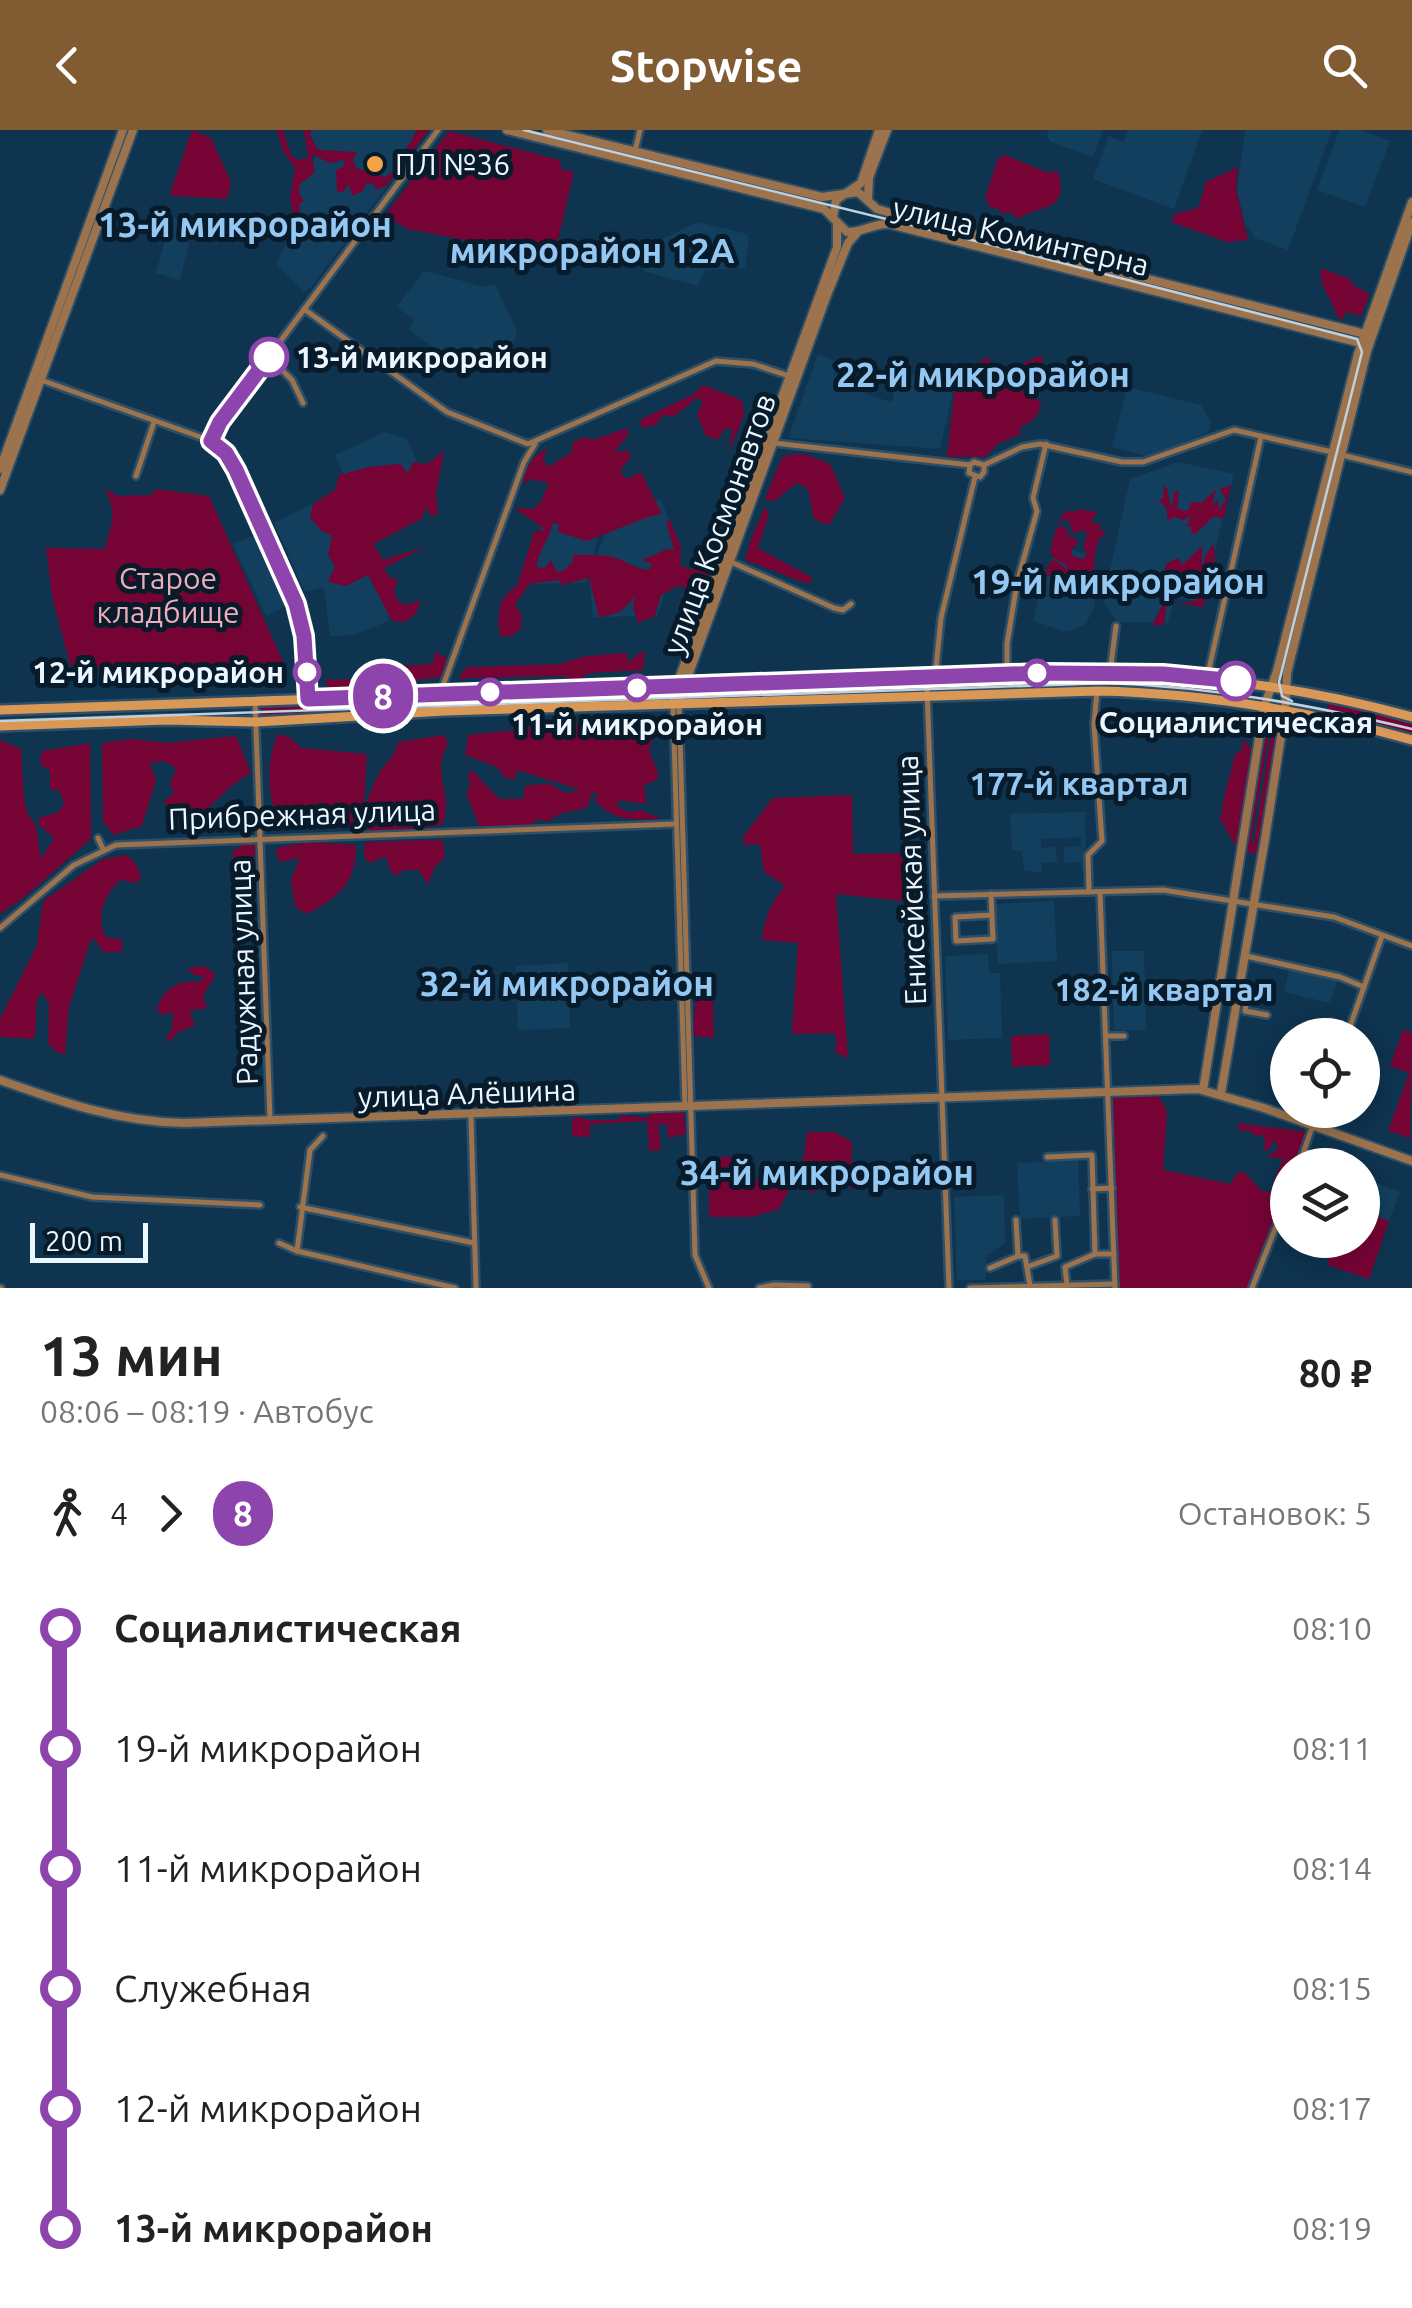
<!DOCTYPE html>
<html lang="ru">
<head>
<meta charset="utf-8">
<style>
  body { margin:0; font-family:Ubuntu,sans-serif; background:#f2f2f2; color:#222; height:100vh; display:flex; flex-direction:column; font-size:38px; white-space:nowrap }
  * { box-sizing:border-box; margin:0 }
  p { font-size:32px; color:#767676 }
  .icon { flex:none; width:55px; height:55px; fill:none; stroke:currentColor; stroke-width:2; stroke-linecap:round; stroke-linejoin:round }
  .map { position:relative; height:1158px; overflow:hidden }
  .panel { display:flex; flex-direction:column; background:#fff; flex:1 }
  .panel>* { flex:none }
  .badge { padding:0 20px; border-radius:32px; font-size:35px; line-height:65px }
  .buttons { position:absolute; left:1270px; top:888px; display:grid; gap:20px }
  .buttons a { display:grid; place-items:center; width:110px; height:110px; border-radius:50%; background:#fff; box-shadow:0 5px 25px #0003; font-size:50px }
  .scale { position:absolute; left:30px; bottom:25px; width:118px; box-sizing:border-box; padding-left:10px; border:5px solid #ecf6ff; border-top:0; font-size:28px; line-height:35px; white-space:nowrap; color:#ecf6ff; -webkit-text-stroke:8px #071b2a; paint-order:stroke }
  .map>.badge { position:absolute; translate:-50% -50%; box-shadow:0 0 0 5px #fff }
  .legs { display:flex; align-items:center; gap:15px; height:110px; padding:0 40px; font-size:32px }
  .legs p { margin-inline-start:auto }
  .overview { display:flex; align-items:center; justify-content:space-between; height:170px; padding:0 40px }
  h1 { font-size:55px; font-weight:600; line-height:75px }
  ul { padding:0 40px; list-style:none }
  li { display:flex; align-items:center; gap:35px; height:120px; font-size:38px }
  li i { display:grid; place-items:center; width:15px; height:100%; margin:0 12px; background:currentColor }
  li i::after { content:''; width:25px; height:25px; margin:-12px; border:8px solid; border-radius:50%; background:#fff }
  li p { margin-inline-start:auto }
  li:first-child i { background:linear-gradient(#0000 50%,currentColor 0) }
  li:last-child i { background:linear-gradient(currentColor 50%,#0000 0) }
  header { display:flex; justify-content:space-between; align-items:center; height:130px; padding:0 40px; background:#815c33; color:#fff; font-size:45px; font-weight:600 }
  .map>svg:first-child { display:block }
  .built { fill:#133f5e }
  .green { fill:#750434 }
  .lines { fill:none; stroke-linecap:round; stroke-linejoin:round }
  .minor-casing { stroke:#2d4f68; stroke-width:10 }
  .tertiary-casing { stroke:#2d4f68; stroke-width:12 }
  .secondary-casing { stroke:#2d4f68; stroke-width:14 }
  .minor { stroke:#9c734c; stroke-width:5 }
  .tertiary { stroke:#9c734c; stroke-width:8 }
  .secondary { stroke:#d99856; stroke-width:9 }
  .tram { stroke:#c1d0dd; stroke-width:2.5 }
  .line-1-casing { stroke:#fff; stroke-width:22 }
  .line-1 { stroke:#8e44ad; stroke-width:15 }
  .poi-dot { fill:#f6a247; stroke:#071b2a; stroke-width:4 }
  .stop-1-dot { fill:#fff; stroke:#8e44ad; stroke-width:5 }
  .labels { text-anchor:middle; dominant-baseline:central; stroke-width:10; stroke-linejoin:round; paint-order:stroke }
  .poi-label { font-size:30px; fill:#ecf6ff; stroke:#071b2a; text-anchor:start }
  .street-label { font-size:30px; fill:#ecf6ff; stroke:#071b2a }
  .stop-label { font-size:30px; font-weight:bold; fill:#ecf6ff; stroke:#071b2a }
  .park-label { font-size:30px; fill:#efadbb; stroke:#071b2a }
  .neighbourhood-label { font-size:32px; font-weight:bold; fill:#94c7f2; stroke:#071b2a }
  .quarter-label { font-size:35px; font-weight:bold; fill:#94c7f2; stroke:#071b2a }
</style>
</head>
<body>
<header><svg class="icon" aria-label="back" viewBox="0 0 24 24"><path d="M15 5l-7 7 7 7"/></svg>Stopwise<svg class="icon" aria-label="search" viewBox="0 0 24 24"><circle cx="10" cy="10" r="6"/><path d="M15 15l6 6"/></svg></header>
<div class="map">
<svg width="1412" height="1158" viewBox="0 0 1412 1158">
  <rect width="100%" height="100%" fill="#0e3450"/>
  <g class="built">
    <path d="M306,0h123l-117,156 -8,6 -28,-28 18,-36 3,-18 -3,-30 27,-28 -7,-4z"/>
    <path d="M1049,0h54l-10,27 -42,-15 -4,-6z"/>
    <path d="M1128,0h74l-28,79 -81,-30 16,-43 14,6z"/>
    <path d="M1245,0h87l-44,120 -33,-12 -10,-15 -8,-34z"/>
    <path d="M1339,0h21l30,11 -25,66 -48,-17z"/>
    <path d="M172,85l19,20 -11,45 -24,-7z"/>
    <path d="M697,92l50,12 2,6 -4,28 -41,2 -6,16 -55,-15 5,-25z"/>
    <path d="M424,141l61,16 10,-3 22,47 -8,32 -48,-12 -21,9 -6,-12 -26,-19 6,-9 -17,-13z"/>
    <path d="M818,224l51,20 -4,20 27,8 8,-31 54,15 -14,63 -152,-11z"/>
    <path d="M1127,257l74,18 10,17 -3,10 -59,25 -37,-10z"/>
    <path d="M385,302l22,7 14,32 -1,12 -77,-9 -8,-19z"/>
    <path d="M1178,332l56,12 -32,129 -27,-6 -7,26 -50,-1 -15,-20 27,-123z"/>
    <path d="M335,362l55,120 -2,9 -34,14 -24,1 -6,-49 -19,5 -31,-69z"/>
    <path d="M656,370l5,1 20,46 -24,69 -64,1 -4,-40 19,-52z"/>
    <path d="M543,387l56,17 -13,49 -58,1z"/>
    <path d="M258,403l33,71 -25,12 -33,-72z"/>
    <path d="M1055,414l39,13 1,48 -9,19 -19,8 -34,-11 8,-34 5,-3z"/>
    <path d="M1085,682l1,57 -4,2 -1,-9 -17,1v-16l17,-1v-9l-40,2v9l15,-1 1,15 -15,1v9l-18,-1 -2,-20 -10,-1 -2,-36z"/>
    <path d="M1054,771l3,60 -59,3 -3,-60z"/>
    <path d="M1112,821h32l2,79h-32z"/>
    <path d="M988,824l1,19h11l2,65 -54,2 -3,-84z"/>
    <path d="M568,833l2,65 -52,2 -2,-64z"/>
    <path d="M1290,836l48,13 -8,24 -46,-11z"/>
    <path d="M1078,1031l2,55 -60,3 -3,-56z"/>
    <path d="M1362,1047l38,15 -11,29 -26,-10z"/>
    <path d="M1004,1065l1,48 -19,14v23h-29l-3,-83z"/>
  </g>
  <g class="green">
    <path d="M192,0l19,8 20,44 -4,17 -55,-3 -2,-3z"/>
    <path d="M277,0h6l8,25 6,5 11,-2 -4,-28h7l-1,5 8,15 39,2 -4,8 3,8 29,9 11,-8c4,-19 15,-22 20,-39h13l-43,56 -8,4 -7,-7 -5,1 -3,7 -11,5 -3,-12 -5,7 -7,1 -1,-22 9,-4 -2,-6 -13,3 -19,-9 4,18 -16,13v8l5,8 -5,3 2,16 -6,2 -5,-24 5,-30 -12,-17z"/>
    <path d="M449,1l111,29 1,9 13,3 -19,80 -27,-8 -5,7 -116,-22 -22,-14z"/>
    <path d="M1004,25l45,18 9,-2c13,44 -23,33 -39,48l-10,-7 -7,2 -3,-5 -8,-1 -6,-10 13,-39z"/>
    <path d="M1238,37l-2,22 12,51 -21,2 -56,-20 4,-8 23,-6 8,-26z"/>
    <path d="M1321,138l31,12 -1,4 19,10 -9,22 -15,-4 -3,7 -6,-2c-4,-18 -19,-31 -16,-49z"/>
    <path d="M1042,225v12l-27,20 26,15c-1,13 -9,21 -21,25l1,7 -22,9 -14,14h-38l8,-72 11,-16 23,-12 3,9 11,6z"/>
    <path d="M703,255l39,15 2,15 -15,37 3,-23h-8l-6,11 -12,-4 -9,-21 6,-14 -6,-3 -24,19 -10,-2 -7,10 -14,3 -2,-8 54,-26z"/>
    <path d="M627,298l2,5 -15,20 13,-3 4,7 -11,14 6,8 15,-7 21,42 -14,3 -61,24 -29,-9 1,-8 -6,-1c-3,14 -17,34 -16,44l8,1 6,-8 5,11 5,1 11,-9 1,-8c13,0 31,-1 43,3 12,4 20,11 33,12l3,-6 -10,-4 25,-11 7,1 -8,-29 4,-1 11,27 -1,18 12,5 15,-7 2,10 -11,26 -18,-14 -19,10 -6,21 -17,7 -5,-16 2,-12c-10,16 -17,19 -36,22l-10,-39 -27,7 -4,-5 -29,4 -14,21 6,9v15l-10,7 -11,1c-3,-22 -3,-39 17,-51l17,-54 11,-3 -31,-21 19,1 7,-6 9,-20 -19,-4 -7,6c2,-18 8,-28 24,-37l-4,12 5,7 24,-15 1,-10 11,-5 9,3z"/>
    <path d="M444,321l-8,41 2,22 -7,3 -4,-10 -6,12 -48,25 10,16 42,-13 -41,21 5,9 9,3 -4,11 3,9 8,5 16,-5 -5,13 -11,9 -13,-1 -24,-46 -22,11 -18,-4 7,-16 -7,-11 4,-19 -10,-5 -12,-13 3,-14 22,-14 4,-15 30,-8 31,-3 8,9 5,-11 14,2z"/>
    <path d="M795,324l13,1 22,9 15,34 -16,27 -15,-6 -6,-30 -11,-6 -24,19 -8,-3 17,-42z"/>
    <path d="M1164,355l3,3 4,20 4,-17h4l-2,18 11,2 3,-9 10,1 15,-13 -4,14 6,-3 1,9 7,-10 -6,-11 11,-4 -7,33 -11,-1 -19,18 -4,-4 3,-4 -7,-1 5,-10 -8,4 -9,-3 -6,4 -2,-14 -8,-7 5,-1z"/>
    <path d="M104,359l15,7 32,-1 5,-6 53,7 75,168 -13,21 -201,-20 -18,-69 -6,-48 59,1c6,-22 13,-40 -1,-60z"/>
    <path d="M765,377l4,7 -11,34 55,30 -5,6 -63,-24 7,-24z"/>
    <path d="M1079,379l17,3v4l-5,3 2,4 9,2 -5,5h7l1,4c-11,6 -12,30 -10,43h-7l-1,5 -10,4 -17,-13 -12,3 -2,-6 4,-8 5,-2 12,9v-4l-14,-7 -3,-7 6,-23 9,-2 4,10 8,3 1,4 -7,8 2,5 10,3 4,-5 -4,-7 4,-12 -3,-5 -12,3 -3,-13 -4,-1 -8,6 8,-14 9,1z"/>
    <path d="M1214,414l1,13 -12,50 -24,-4 17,-2 -3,-10 -3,8 -14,-5 -5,11 -5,2 -2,18h-12l10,-19 -6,-14 11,-29 12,-5 3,7 20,-19v22l4,-14z"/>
    <path d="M435,522l13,7 -6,18 -26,3 -5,8 -27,5 -13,-4 -38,5 -9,-14 52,-1 4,-12 53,-3z"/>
    <path d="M645,522l-2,18 -54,3 -16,11 -7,-8 -99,2 -7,3 2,-9 6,-5 92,-3 26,-8 40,-3 3,10 8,-9z"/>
    <path d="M1072,545l135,6 2,6 -5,6 -201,-6 1,-7z"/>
    <path d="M917,551l5,3 -3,9 -239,9 6,-11 22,-2 9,3z"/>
    <path d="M569,564l19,9 -327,15v-11l4,-2 82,2 3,-4z"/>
    <path d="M1332,570l80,21v15l-82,-20 -4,-5z"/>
    <path d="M1264,589l7,2 -20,121 3,2 19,-123 6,1 -21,133 -14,-4z"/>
    <path d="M569,594l87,1 -7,26 9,22 -1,7 -13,5 2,19 -27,-4 -2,6 12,6 12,-2 20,9c-24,2 -50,2 -66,-19l3,-6 -6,-2 -5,16 -25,5 -15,9 -9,-3 -10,8 -49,-1 -13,-33 4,-7 -2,-14 5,-1 26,28h24l2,-13 23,-3 18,10 15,-3 -64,-20 -2,9 -11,-2 -7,-10 -32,-12 3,-20z"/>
    <path d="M277,605l11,1 13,12 66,6 -3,51 -12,23 -45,1 -25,-3c-16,-27 -16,-61 -5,-91z"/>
    <path d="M444,605l4,7c-3,9 -7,15 -7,24 0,20 10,39 1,59l-42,6h-31l-8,-9c5,-17 10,-35 19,-50 7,-12 15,-15 18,-30z"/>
    <path d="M236,606l15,37c-22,11 -34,29 -53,43l-35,-13 11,-11 -4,-8 6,-16 -12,-7 -14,2 6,17 -14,46 -28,9 -11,-13 -1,-79 30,-4 34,4z"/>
    <path d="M1244,609l8,11 -13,94h-5l-15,-27 4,-6 -1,-5 13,-52 6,-3z"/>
    <path d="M0,610l21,9 3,50 3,14 9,13 5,33 13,-21 -16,-14 2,-7 17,-4 7,-9 -4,-13 -10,-2v-18l-10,-7 2,-13 48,-8 1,96 -65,57 -26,18z"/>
    <path d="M852,665l1,59 52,-1 -2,48 -67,-7 12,164 -13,-6 2,-13 -4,-6 -41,1 6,-91 -36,-3c2,-22 9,-37 23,-54l-21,-14 -4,-28 -15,1 -2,-8 30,-39z"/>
    <path d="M441,710l3,5v13l-10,10 -6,17 -9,-15h-15l-8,6 -6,-6 -4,-14 -16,7 -6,-6 1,-15z"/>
    <path d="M308,712l48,3c1,37 -19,55 -50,69l-11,-8 -4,-26 9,-22 -21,4 -3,-14z"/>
    <path d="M244,713l12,2c-4,24 -1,51 -8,73l-10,-4 8,-14c-10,-15 -14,-30 -13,-48z"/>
    <path d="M127,725l9,9 5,12 -4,7 -17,-3c-16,16 -25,37 -14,57l16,3v12h-19l-9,-14 -4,4 -21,65 -4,47 -7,-1 -10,-10 1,-39 -7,-12c-11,11 -2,32 -9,47l-33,-2v-18l37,-74 6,-44 60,-42z"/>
    <path d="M205,836l11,9 -13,20 4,13 -18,3 6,14 -18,8 -8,9 -3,-5 6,-8 1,-17 -10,3 -6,-5c6,-23 21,-30 43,-28l4,-5 -10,-2 -7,-7z"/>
    <path d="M694,841l2,12h6l6,-10v11h4l2,54 -21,-2 3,-45 -5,-18z"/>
    <path d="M1403,900l9,3 -2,105 -22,-7 21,-58 -19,-7z"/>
    <path d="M1049,904l1,31 -38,2 -1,-31z"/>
    <path d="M1158,965l9,16 -4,59 68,14 4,-9 8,-4 19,20 8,1 13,-34 -16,-1 12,-9 -6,-8 -5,11h-3l-1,-16 -8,2 -7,-7 -9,1 -3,-8 72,9 -13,33h-8l-1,22 -38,101h-131l-5,-190z"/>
    <path d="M684,982l2,22 -18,4 -1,-14 -9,1 3,25 -12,1 -2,-30 -57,3v13l-18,-1v-15l3,-5 13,4h29l5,-5 25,3 4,-5z"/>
    <path d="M807,1002h27l18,10 -1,30 36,1 2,15 -39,1 -4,-10 -36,14 -4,-6 -17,-7 -1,12 -9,17 -26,8h-44v-58l31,-4 1,27 42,-7 21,-17z"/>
    <path d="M1363,1081l26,10 -20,58 -42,-14 8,-25h27z"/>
  </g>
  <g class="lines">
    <defs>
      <g id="minor">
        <path d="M635,21l5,-21"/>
        <path d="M304,179l143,103 81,32 188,-83 37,3 36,12"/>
        <path d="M269,227l23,23 11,23"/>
        <path d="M41,250l165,59 20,14 70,151 9,32 4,63"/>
        <path d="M211,311l9,-19 218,-292"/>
        <path d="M774,313l196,22"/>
        <path d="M1342,325l70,17"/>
        <path d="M984,335v7l-4,5 -11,-4 1,-8 4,-3 10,3 38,-18 18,-3 82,18h21l91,-32 98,22"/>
        <path d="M136,346l18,-54"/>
        <path d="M731,432l103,46 9,2 8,-6"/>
        <path d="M1110,542l6,-46"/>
        <path d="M1007,544v-30l10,-61 20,-72 -4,-13 13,-54"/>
        <path d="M1207,548l54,-241"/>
        <path d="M684,557l-5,17 16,551 14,33"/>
        <path d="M440,564l84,-232 11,-18"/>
        <path d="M255,571l15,418"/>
        <path d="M673,574l12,402"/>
        <path d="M98,708l5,11"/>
        <path d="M1089,762l-1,-37 14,-14 -8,-117 3,-33"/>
        <path d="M1100,762l15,396"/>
        <path d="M991,764l2,45 -37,2 -1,-24 37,-2"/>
        <path d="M934,766l229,-6 171,27 78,29"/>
        <path d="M0,798l74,-63 42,-20 559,-21"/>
        <path d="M1246,826l94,21 24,10"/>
        <path d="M1248,859l-3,22 22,4"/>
        <path d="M1248,859l23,3"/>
        <path d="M1331,892l18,7"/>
        <path d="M1347,905l35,-99"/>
        <path d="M1107,906h17"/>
        <path d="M471,986l5,172"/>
        <path d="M1047,1027l45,-2 3,99"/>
        <path d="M1299,1035l19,-55"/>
        <path d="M0,1045l92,22 168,8"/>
        <path d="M1092,1059l20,-1"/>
        <path d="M300,1077l174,36"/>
        <path d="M1016,1090l2,36"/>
        <path d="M279,1113l18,8 158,37"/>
        <path d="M297,1121l13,-101 13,-14"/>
        <path d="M1027,1137l30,-11 -2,-36"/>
        <path d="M990,1138l28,-12h7l5,30"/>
        <path d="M1067,1156l-2,-19 30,-13h19"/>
        <path d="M0,1158h1"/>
        <path d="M759,1158l15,-3 34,1"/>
        <path d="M949,1158l-22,-600 1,-11 8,-9 5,-50 34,-141"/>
        <path d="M970,1158l145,-4"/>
        <path d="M1252,1158l36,-92"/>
      </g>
      <g id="tertiary">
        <path d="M507,0l317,79 23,23c15,1 26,-9 42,-8l480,121"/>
        <path d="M547,0l275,67 36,-5 19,17 41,12 447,113"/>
        <path d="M868,69l1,-22 18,-47"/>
        <path d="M833,87l3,-17 25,-17 18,-53"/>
        <path d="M0,339l123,-339"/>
        <path d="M0,360l133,-360"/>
        <path d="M684,557l143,-392 21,-52 8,-9"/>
        <path d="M673,574l6,-25 158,-432v-22"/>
        <path d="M0,950c61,22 119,42 184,43l1014,-34 66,19 148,53"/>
        <path d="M1203,960l61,-383 13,-36 81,-317 54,-152"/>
        <path d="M1221,963l44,-254 20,-128 2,-38 80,-322 45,-129"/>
      </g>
      <g id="secondary">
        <path d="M0,580l1110,-38c103,4 203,17 302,45"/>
        <path d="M0,596l166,-6 90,2 189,-11 652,-20c107,2 212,20 315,49"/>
      </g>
    </defs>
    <use href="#minor" class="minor-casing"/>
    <use href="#tertiary" class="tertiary-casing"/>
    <use href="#secondary" class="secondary-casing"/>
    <use href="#minor" class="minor"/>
    <use href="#tertiary" class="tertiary"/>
    <use href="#secondary" class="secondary"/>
    <g class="tram">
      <path d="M524,0l476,117 357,92 5,13 -83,330 3,14 10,5"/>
      <path d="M0,591l1109,-38c104,4 202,22 303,46"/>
    </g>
  </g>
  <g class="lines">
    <defs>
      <path id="line-1" d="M269,227l-49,65 -9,19 15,12 10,17 60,134 8,32 4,63 734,-26 121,1 73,7"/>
    </defs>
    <use href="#line-1" class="line-1-casing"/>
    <use href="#line-1" class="line-1"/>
  </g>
  <circle class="poi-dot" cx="375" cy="34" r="10"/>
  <g class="stop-1-dot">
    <circle cx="269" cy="227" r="18"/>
    <circle cx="307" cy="542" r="12"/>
    <circle cx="1037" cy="543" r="12"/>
    <circle cx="1236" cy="551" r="18"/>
    <circle cx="637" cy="558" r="12"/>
    <circle cx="490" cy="562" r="12"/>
  </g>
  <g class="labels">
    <g class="poi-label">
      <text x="395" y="34">ПЛ №36</text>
    </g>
    <g class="street-label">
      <text transform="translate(1021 106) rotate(13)">улица Коминтерна</text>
      <text transform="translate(719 394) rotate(-70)">улица Космонавтов</text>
      <text transform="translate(302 684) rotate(-2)">Прибрежная улица</text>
      <text transform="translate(911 750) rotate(-92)">Енисейская улица</text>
      <text transform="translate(243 842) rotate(-92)">Радужная улица</text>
      <text transform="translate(467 963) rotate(-2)">улица Алёшина</text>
    </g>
    <g class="stop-label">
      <text x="296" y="227" text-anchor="start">13-й микрорайон</text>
      <text x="284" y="542" text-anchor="end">12-й микрорайон</text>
      <text x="1236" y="592">Социалистическая</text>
      <text x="637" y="594">11-й микрорайон</text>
    </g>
    <g class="park-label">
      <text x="168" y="448">Старое<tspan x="168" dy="34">кладбище</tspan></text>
    </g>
    <g class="neighbourhood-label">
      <text x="1079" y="653">177-й квартал</text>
      <text x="1164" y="859">182-й квартал</text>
    </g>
    <g class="quarter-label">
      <text x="245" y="94">13-й микрорайон</text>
      <text x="592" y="120">микрорайон 12А</text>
      <text x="983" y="244">22-й микрорайон</text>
      <text x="1118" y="451">19-й микрорайон</text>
      <text x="567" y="853">32-й микрорайон</text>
      <text x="827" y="1042">34-й микрорайон</text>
    </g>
  </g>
</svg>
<div class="buttons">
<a><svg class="icon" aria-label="locate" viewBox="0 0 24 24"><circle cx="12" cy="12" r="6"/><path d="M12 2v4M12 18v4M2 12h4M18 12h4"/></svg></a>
<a><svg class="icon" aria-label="layers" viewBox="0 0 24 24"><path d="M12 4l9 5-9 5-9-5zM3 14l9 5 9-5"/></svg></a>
</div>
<div class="scale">200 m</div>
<b class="badge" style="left:383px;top:566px;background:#8e44ad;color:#fff">8</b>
</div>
<section class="panel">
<div class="overview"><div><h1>13 мин</h1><p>08:06 – 08:19 · Автобус</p></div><b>80 ₽</b></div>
<div class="legs"><svg class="icon" aria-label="walk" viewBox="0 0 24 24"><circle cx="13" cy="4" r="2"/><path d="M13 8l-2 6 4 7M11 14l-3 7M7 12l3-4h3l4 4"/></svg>4<svg class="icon" aria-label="forward" viewBox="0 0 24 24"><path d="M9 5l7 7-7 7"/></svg><b class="badge" style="background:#8e44ad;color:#fff">8</b><p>Остановок: 5</p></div>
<ul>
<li><i style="color:#8e44ad"></i><b>Социалистическая</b><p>08:10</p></li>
<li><i style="color:#8e44ad"></i><span>19-й микрорайон</span><p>08:11</p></li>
<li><i style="color:#8e44ad"></i><span>11-й микрорайон</span><p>08:14</p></li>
<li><i style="color:#8e44ad"></i><span>Служебная</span><p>08:15</p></li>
<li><i style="color:#8e44ad"></i><span>12-й микрорайон</span><p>08:17</p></li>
<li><i style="color:#8e44ad"></i><b>13-й микрорайон</b><p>08:19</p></li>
</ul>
</section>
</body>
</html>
